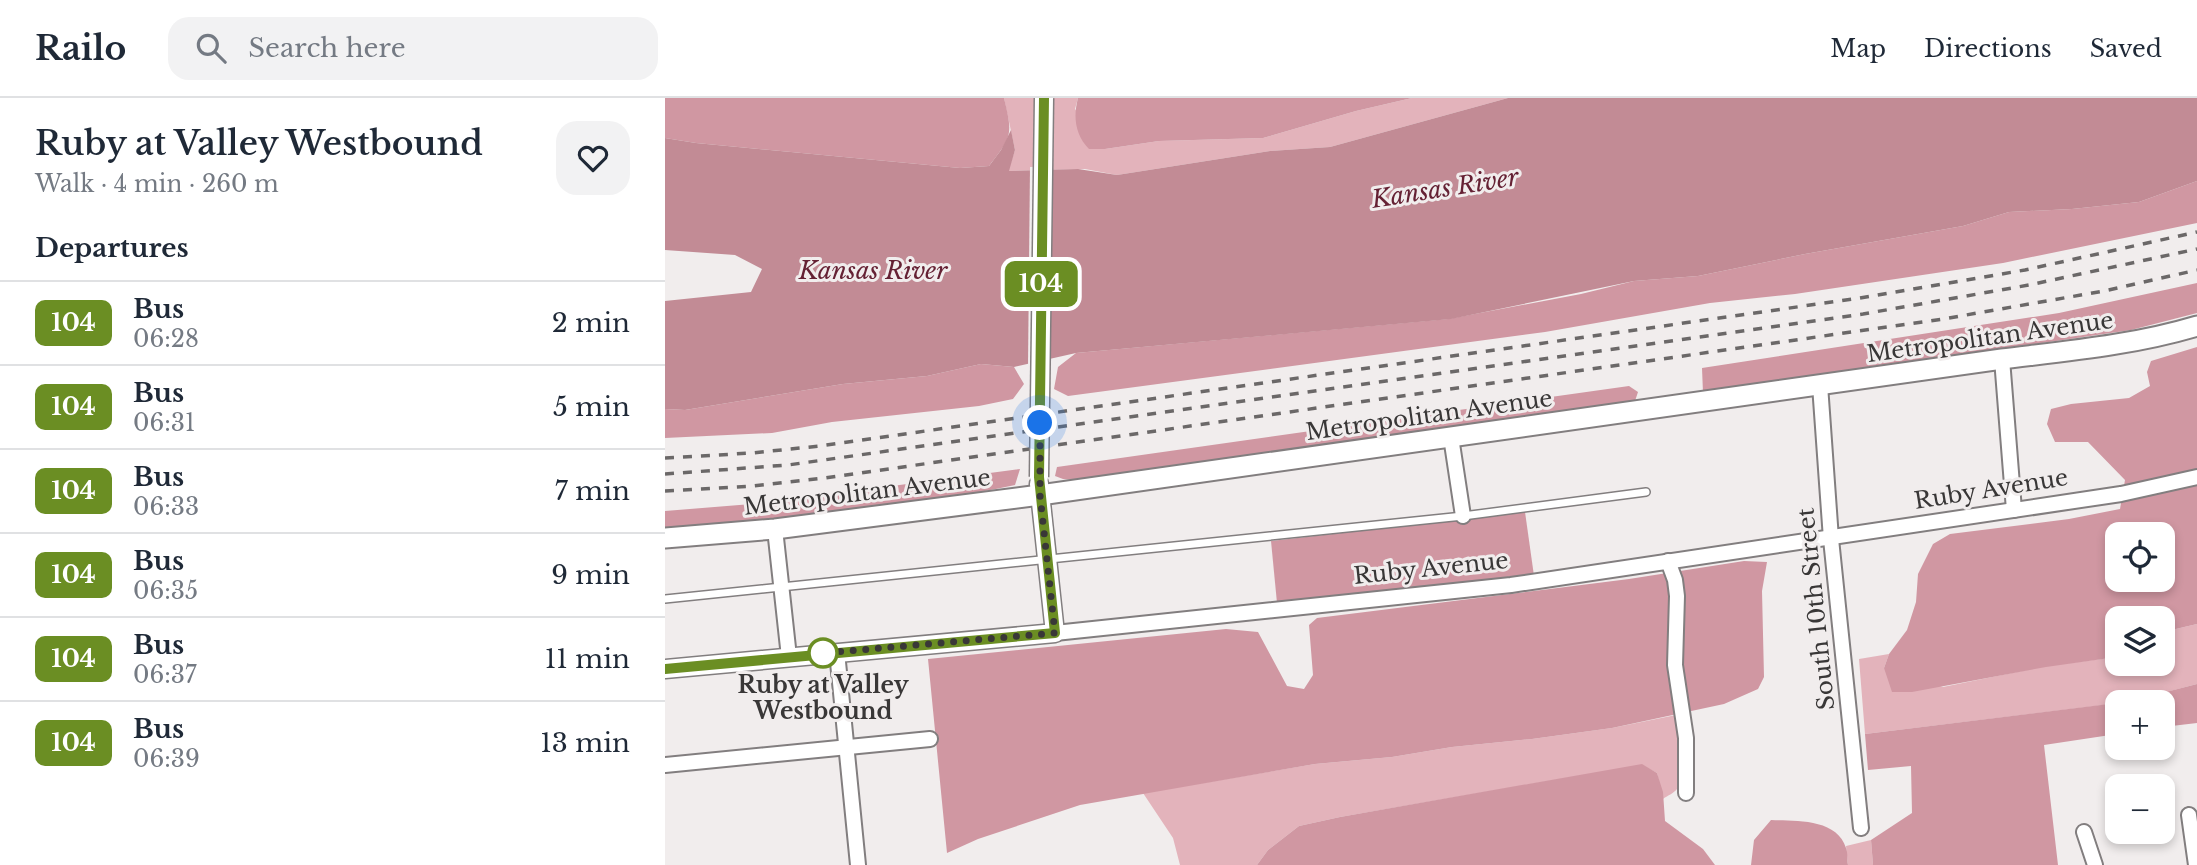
<!DOCTYPE html>
<html lang="en">
<head>
<meta charset="utf-8">
<style>
  body { margin:0; font-family:"Libre Baskerville",serif; background:#f2f2f3; color:#1f2937; height:100vh; display:flex; flex-direction:column; font-size:26px; white-space:nowrap }
  * { box-sizing:border-box; margin:0 }
  p { font-size:23px; color:#747a83 }
  .icon { flex:none; width:38px; height:38px; fill:none; stroke:currentColor; stroke-width:2; stroke-linecap:round; stroke-linejoin:round }
  .map { position:relative; flex:1; overflow:hidden }
  .details { display:flex; flex-direction:column; background:#fff; width:665px }
  .details>* { flex:none }
  .badge { padding:0 14px; border-radius:10px; font-size:24px; line-height:46px }
  .controls { position:absolute; left:1440px; top:424px; display:grid; gap:14px }
  .controls a { display:grid; place-items:center; width:70px; height:70px; border-radius:14px; background:#fff; box-shadow:0 4px 10px #0003; font-size:35px }
  .you { position:absolute; width:35px; height:35px; margin:-18px; border:5px solid #fff; border-radius:50%; background:#1a73e8; box-shadow:0 0 0 10px #1a73e833 }
  .map>.badge { position:absolute; translate:-50% -50%; box-shadow:0 0 0 4px #fff }
  h2 { padding:0 35px; font-size:26px; line-height:63px }
  .round { display:grid; place-items:center; flex:none; width:74px; height:74px; border-radius:21px; background:#f2f2f3 }
  .headline { display:flex; align-items:center; justify-content:space-between; height:119px; padding:0 35px }
  h1 { font-size:33px; font-weight:600; line-height:52px }
  ul { padding:0; list-style:none }
  li { display:flex; align-items:center; gap:21px; height:84px; padding:0 35px; border-top:2px solid #e0e1e3 }
  li div { flex:1 }
  li b { display:block; font-size:26px }
  li em { font-style:normal }
  li .badge { min-width:77px; font-weight:700; text-align:center }
  header { display:flex; align-items:center; gap:42px; box-sizing:border-box; height:98px; padding:0 35px; background:#fff; border-bottom:2px solid #e0e1e3 }
  header strong { font-size:33px }
  nav { display:flex; gap:38px; margin-inline-start:auto; font-size:24px }
  .search { width:490px; height:63px; background:#f2f2f3; display:flex; align-items:center; gap:18px; box-sizing:border-box; padding:0 24px; border-radius:21px; color:#747a83; font-size:26px }
  main { display:flex; flex:1; min-height:0 }
  .map>svg:first-child { display:block }
  .green { fill:#e3b3bb }
  .forest { fill:#d097a2; fill-rule:evenodd }
  .water { fill:#c28b95 }
  .pier { fill:#f1eded }
  .lines { fill:none; stroke-linecap:round; stroke-linejoin:round }
  .service-casing { stroke:#827e7f; stroke-width:10 }
  .minor-casing { stroke:#827e7f; stroke-width:18 }
  .tertiary-casing { stroke:#827e7f; stroke-width:21 }
  .secondary-casing { stroke:#827e7f; stroke-width:23 }
  .service { stroke:#fff; stroke-width:7 }
  .minor { stroke:#fff; stroke-width:14 }
  .tertiary { stroke:#fff; stroke-width:18 }
  .secondary { stroke:#fff; stroke-width:19 }
  .rail { stroke:#6b6868; stroke-width:3.5; stroke-dasharray:9 9; stroke-linecap:butt }
  .tertiary-bridge-casing { stroke:#827e7f; stroke-width:21; stroke-linecap:butt }
  .tertiary-bridge { stroke:#fff; stroke-width:18 }
  .line-casing { stroke:#fff; stroke-width:16 }
  .line { stroke:#6b8e23; stroke-width:10 }
  .walk { stroke:#393737; stroke-width:7; stroke-dasharray:0 12.6 }
  .stop-dot { fill:#fff; stroke:#6b8e23; stroke-width:3.5 }
  .labels { text-anchor:middle; dominant-baseline:central; stroke-width:6; stroke-linejoin:round; paint-order:stroke }
  .street-label { font-size:23px; fill:#393737; stroke:#f1eded }
  .stop-label { font-size:23px; font-weight:bold; fill:#393737; stroke:#f1eded }
  .water-label { font-size:24px; font-style:italic; fill:#652134; stroke:#f1eded }
</style>
</head>
<body>
<header>
<strong>Railo</strong>
<div class="search"><svg class="icon" aria-label="search" viewBox="0 0 24 24"><circle cx="10" cy="10" r="6"/><path d="M15 15l6 6"/></svg>Search here</div>
<nav><a>Map</a><a>Directions</a><a>Saved</a></nav>
</header>
<main>
<section class="details">
<div class="headline"><div><h1>Ruby at Valley Westbound</h1><p>Walk · 4 min · 260 m</p></div><a class="round"><svg class="icon" aria-label="heart" viewBox="0 0 24 24"><path d="M12 20l-8-8c-3-5 5-10 8-4 3-6 11-1 8 4z"/></svg></a></div>
<h2>Departures</h2>
<ul>
<li><span class="badge" style="background:#6b8e23;color:#fff">104</span><div><b>Bus</b><p>06:28</p></div><em>2 min</em></li>
<li><span class="badge" style="background:#6b8e23;color:#fff">104</span><div><b>Bus</b><p>06:31</p></div><em>5 min</em></li>
<li><span class="badge" style="background:#6b8e23;color:#fff">104</span><div><b>Bus</b><p>06:33</p></div><em>7 min</em></li>
<li><span class="badge" style="background:#6b8e23;color:#fff">104</span><div><b>Bus</b><p>06:35</p></div><em>9 min</em></li>
<li><span class="badge" style="background:#6b8e23;color:#fff">104</span><div><b>Bus</b><p>06:37</p></div><em>11 min</em></li>
<li><span class="badge" style="background:#6b8e23;color:#fff">104</span><div><b>Bus</b><p>06:39</p></div><em>13 min</em></li>
</ul>
</section>
<div class="map">
<svg width="1532" height="767" viewBox="0 0 1532 767">
  <rect width="100%" height="100%" fill="#f1eded"/>
  <g class="green">
    <path d="M339,0h74l-3,11 30,40 54,-8 104,-3 93,-27 56,-13h96l-178,49 -60,4 -153,24 -32,-6 -77,2 7,-21z"/>
    <path d="M1532,526v60l-69,18 -263,32 -6,-75 30,-5 -5,14 59,19 103,-21 71,-9v6h46v-31z"/>
    <path d="M1011,617c4,14 11,62 1,74 -3,4 -10,7 -14,10l-6,-26 -15,-8 -302,52 -41,9 -31,24 -11,15h-77l-7,-27 -30,-45 172,-29 77,-7 60,-10 80,-8 80,-11z"/>
    <path d="M1206,742l2,25h-25l-2,-19z"/>
  </g>
  <g class="forest">
    <path d="M0,0h339c9,37 8,38 -15,68l-29,2 -264,-25 -31,-5z"/>
    <path d="M413,0h334l-56,13 -93,27 -104,3 -54,8h-16c-14,-14 -16,-32 -11,-51z"/>
    <path d="M1532,83v42l-194,40 -208,31 -85,9 -165,29 -477,64 -14,-7 4,-22 18,-14 372,-34 133,-25 53,-13 64,-5 107,-22 158,-28 46,-14 63,-3 67,-7z"/>
    <path d="M1532,185v30l-66,17 -428,63 -1,-25 357,-55z"/>
    <path d="M1532,249v277l-34,8v-14h-46v39l-71,10 -134,25h-20l-8,-24 5,-14 18,-24 9,-28 2,-28 15,-30 17,-10 119,-15 51,-10 5,-29 -37,-38h-33l-8,-18 4,-15 20,-5 58,-6 21,-12 -3,-14 4,-11zM1452,436h46v45h-46z"/>
    <path d="M316,266l33,3 10,17 -11,15 -34,7 -147,16 -60,11 -107,5v-29l20,1 158,-26 84,-8z"/>
    <path d="M964,288l9,6 -3,9 -562,79 -10,-1 -8,-3 2,-9z"/>
    <path d="M355,371l-5,16c-115,24 -233,34 -350,44v-18l99,-8z"/>
    <path d="M860,414l9,64 -257,27 -6,-62z"/>
    <path d="M1079,463l23,1 -5,29 2,86 -6,12 -34,15 -112,24 -80,11 -80,8 -60,10 -77,7 -235,41 -102,34 -31,14 -19,-194 298,-30 32,3 29,54 17,3 9,-14 -4,-50 8,-7 312,-39z"/>
    <path d="M1532,586v39l-34,4v-25h-36z"/>
    <path d="M1452,605v31l-73,11 14,120h-185l-2,-25 41,-27 -1,-47 -43,4 -3,-36z"/>
    <path d="M977,666l15,9 6,19 2,29 38,28 12,16h-458l11,-15 31,-24 41,-9z"/>
    <path d="M1106,722c24,1 66,-2 75,28 2,5 1,12 2,17h-97l3,-25z"/>
  </g>
  <path class="water" d="M843,0h689v83l-58,21 -67,7 -63,3 -46,14 -158,28 -107,22 -64,5 -183,38 -375,34 -62,14 -33,-3 -54,12 -84,8 -158,26 -20,-1v-108l86,-9 11,-23 -27,-14 -70,-5v-112l31,5 264,25 29,-2 12,-16 10,-20 4,20 -6,21 69,-2 39,6 153,-24 60,-4z"/>
  <path class="pier" d="M387,68l-3,196 -21,6 2,-201z"/>
  <g class="lines">
    <defs>
      <path id="service" d="M0,501l798,-83 183,-24"/>
      <g id="minor">
        <path d="M1337,261l12,151"/>
        <path d="M1155,287l11,154 30,289"/>
        <path d="M786,339l12,79"/>
        <path d="M110,431l14,128"/>
        <path d="M1003,463l7,19 2,16 -2,69 11,73v55"/>
        <path d="M390,535l456,-48 610,-91 76,-17"/>
        <path d="M172,554l21,213"/>
        <path d="M0,667l265,-26"/>
        <path d="M1524,717l7,50"/>
        <path d="M1419,734l11,33"/>
      </g>
      <path id="tertiary" d="M0,571l390,-36 -16,-149"/>
      <path id="secondary" d="M0,440l110,-9 265,-34 962,-136c65,-8 132,-14 195,-33"/>
    </defs>
    <use href="#service" class="service-casing"/>
    <use href="#minor" class="minor-casing"/>
    <use href="#tertiary" class="tertiary-casing"/>
    <use href="#secondary" class="secondary-casing"/>
    <use href="#service" class="service"/>
    <use href="#minor" class="minor"/>
    <use href="#tertiary" class="tertiary"/>
    <use href="#secondary" class="secondary"/>
    <g class="rail">
      <path d="M0,360l87,-5 68,-7 1040,-148 165,-28 172,-38"/>
      <path d="M0,376l123,-9 1075,-151 166,-29 168,-36"/>
      <path d="M0,393l88,-5 72,-8 1118,-159 161,-28 93,-21"/>
    </g>
    <defs>
      <path id="tertiary-bridge" d="M374,379l5,-379"/>
    </defs>
    <use href="#tertiary-bridge" class="tertiary-bridge-casing"/>
    <use href="#tertiary-bridge" class="tertiary-bridge"/>
  </g>
  <g class="lines">
    <defs>
      <path id="line" d="M0,571l390,-36 -16,-156 5,-379"/>
    </defs>
    <use href="#line" class="line-casing"/>
    <use href="#line" class="line"/>
    <path class="walk" d="M158,555l-10,1 242,-21 -15,-138v-72"/>
  </g>
  <circle class="stop-dot" cx="158" cy="555" r="14"/>
  <g class="labels">
    <g class="street-label">
      <text transform="translate(1325 239) rotate(-8)">Metropolitan Avenue</text>
      <text transform="translate(764 317) rotate(-8)">Metropolitan Avenue</text>
      <text transform="translate(1326 391) rotate(-9)">Ruby Avenue</text>
      <text transform="translate(202 394) rotate(-7)">Metropolitan Avenue</text>
      <text transform="translate(766 470) rotate(-6)">Ruby Avenue</text>
      <text transform="translate(1151 511) rotate(-96)">South 10th Street</text>
    </g>
    <g class="stop-label">
      <text x="158" y="587">Ruby at Valley<tspan x="158" dy="26">Westbound</tspan></text>
    </g>
    <g class="water-label">
      <text transform="translate(780 90) rotate(-9)">Kansas River</text>
      <text x="208" y="172">Kansas River</text>
    </g>
  </g>
</svg>
<div class="controls">
<a><svg class="icon" aria-label="locate" viewBox="0 0 24 24"><circle cx="12" cy="12" r="6"/><path d="M12 2v4M12 18v4M2 12h4M18 12h4"/></svg></a>
<a><svg class="icon" aria-label="layers" viewBox="0 0 24 24"><path d="M12 4l9 5-9 5-9-5zM3 14l9 5 9-5"/></svg></a>
<a>+</a>
<a>−</a>
</div>
<div class="you" style="left:375px;top:325px"></div>
<b class="badge" style="left:376px;top:186px;background:#6b8e23;color:#fff">104</b>
</div>
</main>
</body>
</html>
